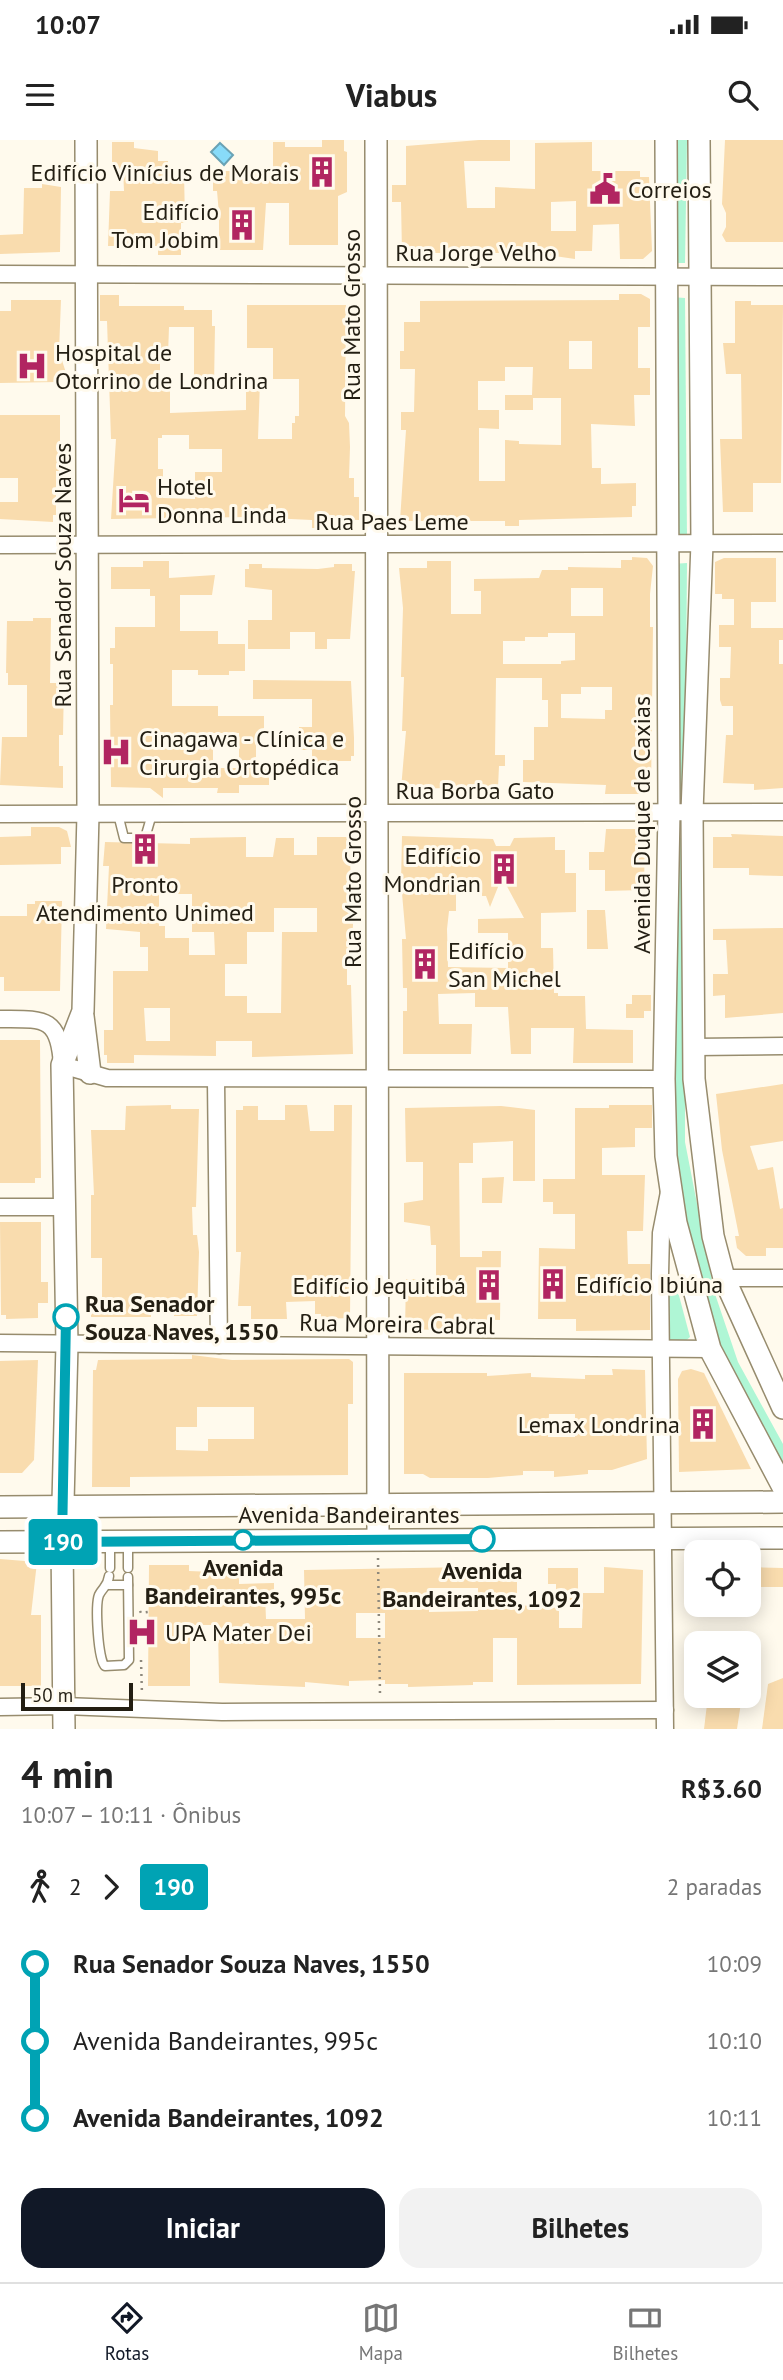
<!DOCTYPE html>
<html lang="pt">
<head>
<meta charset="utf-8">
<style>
  body { margin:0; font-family:"PT Sans",sans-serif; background:#f2f2f2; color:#222; height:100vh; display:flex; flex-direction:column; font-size:26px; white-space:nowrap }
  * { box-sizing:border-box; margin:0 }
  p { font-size:23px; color:#767676 }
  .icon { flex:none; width:38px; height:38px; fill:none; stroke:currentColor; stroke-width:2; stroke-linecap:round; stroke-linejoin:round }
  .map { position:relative; height:1589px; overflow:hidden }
  .side { display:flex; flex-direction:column; background:#fff; flex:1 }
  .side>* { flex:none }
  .badge { padding:0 14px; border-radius:5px; font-size:24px; line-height:46px }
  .buttons { position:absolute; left:684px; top:1400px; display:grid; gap:14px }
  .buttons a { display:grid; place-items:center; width:77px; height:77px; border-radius:14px; background:#fff; box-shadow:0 4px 18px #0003; font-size:35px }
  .scale { position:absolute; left:21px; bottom:18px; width:112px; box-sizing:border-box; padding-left:7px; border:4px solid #231e13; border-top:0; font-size:19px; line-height:24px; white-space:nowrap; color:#231e13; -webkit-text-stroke:5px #fffaed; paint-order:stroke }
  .map>.badge { position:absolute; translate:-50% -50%; box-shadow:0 0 0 4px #fff }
  .legs { display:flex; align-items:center; gap:10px; height:77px; padding:0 21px; font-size:23px }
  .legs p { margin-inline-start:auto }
  .headline { display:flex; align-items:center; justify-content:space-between; height:119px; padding:0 21px }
  h1 { font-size:38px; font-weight:700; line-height:52px }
  .cta { display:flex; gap:14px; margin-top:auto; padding:14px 21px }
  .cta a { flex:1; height:80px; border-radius:21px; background:#111827; color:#fff; font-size:28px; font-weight:700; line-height:80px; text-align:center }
  .cta a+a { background:#f2f2f2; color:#222 }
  ul { padding:0 21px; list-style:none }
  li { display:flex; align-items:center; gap:24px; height:77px; font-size:26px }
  li i { display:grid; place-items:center; width:10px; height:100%; margin:0 9px; background:currentColor }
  li i::after { content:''; width:18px; height:18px; margin:-9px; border:5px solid; border-radius:50%; background:#fff }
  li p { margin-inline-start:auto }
  li:first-child i { background:linear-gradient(#0000 50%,currentColor 0) }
  li:last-child i { background:linear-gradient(currentColor 50%,#0000 0) }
  .status { display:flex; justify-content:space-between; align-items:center; height:49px; padding:0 35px; background:#fff; direction:ltr }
  .status svg { height:19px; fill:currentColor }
  header { display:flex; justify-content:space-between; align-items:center; height:91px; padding:0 21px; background:#fff; font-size:32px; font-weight:700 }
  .dock { display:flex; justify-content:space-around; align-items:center; height:98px; border-top:2px solid #e0e0e0; background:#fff; font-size:19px; color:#767676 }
  .dock a { display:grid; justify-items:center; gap:4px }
  .dock .active { color:#111827 }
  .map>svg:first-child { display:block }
  .green { fill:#aff6d5 }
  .water { fill:#88dbf9; stroke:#6aa2b4; stroke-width:2 }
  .building { fill:#f9dcae; fill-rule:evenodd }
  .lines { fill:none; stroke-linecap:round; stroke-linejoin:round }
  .lane-casing { stroke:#978c6e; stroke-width:11 }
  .street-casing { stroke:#978c6e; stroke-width:19 }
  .secondary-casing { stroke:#978c6e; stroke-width:24 }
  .path { stroke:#8e897d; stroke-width:2.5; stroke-dasharray:2 5; stroke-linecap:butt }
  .lane { stroke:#fff; stroke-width:8 }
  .street { stroke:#fff; stroke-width:16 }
  .secondary { stroke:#fff; stroke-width:21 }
  .line-1-casing { stroke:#fff; stroke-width:16 }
  .line-1 { stroke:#00a3b4; stroke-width:10 }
  .stop-1-dot { fill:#fff; stroke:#00a3b4; stroke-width:3.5 }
  .labels { text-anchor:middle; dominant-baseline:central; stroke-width:6; stroke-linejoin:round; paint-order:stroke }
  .poi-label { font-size:24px; fill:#231e13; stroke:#fffaed; text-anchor:start }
  .street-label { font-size:24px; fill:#231e13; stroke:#fffaed }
  .stop-label { font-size:24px; font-weight:bold; fill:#231e13; stroke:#fffaed }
</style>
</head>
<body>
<div class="status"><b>10:07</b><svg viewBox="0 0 49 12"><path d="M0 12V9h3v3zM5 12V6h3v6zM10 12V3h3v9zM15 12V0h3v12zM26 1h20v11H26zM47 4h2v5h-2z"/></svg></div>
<header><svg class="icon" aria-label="menu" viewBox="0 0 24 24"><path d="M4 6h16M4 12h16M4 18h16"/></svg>Viabus<svg class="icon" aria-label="search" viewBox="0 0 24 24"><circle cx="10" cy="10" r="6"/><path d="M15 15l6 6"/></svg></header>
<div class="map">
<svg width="783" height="1589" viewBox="0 0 783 1589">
  <rect width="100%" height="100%" fill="#fffaed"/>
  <g class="green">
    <path d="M672,0h15l-2,123h-14z"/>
    <path d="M671,157l14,1 2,242 -15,1z"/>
    <path d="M687,423l-2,234 -12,-1 -1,-232z"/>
    <path d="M672,698h13v304l29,149 24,71 45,82v33l-73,-145 -15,-57 -22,-134z"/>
    <path d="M669,1146l8,2 13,49c-7,7 -14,7 -22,2l-3,-49z"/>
  </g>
  <path class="water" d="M220,3l13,12 -9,10 -13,-13z"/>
  <g class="building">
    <path d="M322,0h22v11l3,1v40l-9,4v49h-49v-42h-23l-3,47h-44v-36l-2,-23h-4v-20h60v-29h12v5h37z"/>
    <path d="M479,0h31v21h-46l3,47h28v-21l40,2v-46l57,-1v29h48v6h9l3,74 -9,8h-23l-1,-35 -26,1 -1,26h-17v8l-41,-6h-132l-1,-51h-9v-17h14v-39zM576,61v30h-25v-29z"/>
    <path d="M725,0h58v102h-57l-4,-7 4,-8v-14l-4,-9z"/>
    <path d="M112,2h22v6l24,3v10h10v10h16l1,52h-4v32h-23v-9h-50l2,-55h14l-1,-22h-11z"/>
    <path d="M42,44l19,3 -1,65 -60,2v-19l23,-1 1,-46h18z"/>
    <path d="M619,154h22l9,5v28h-12v41h12v27h-16l1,31 -44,-2 1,44h9v16l35,-1v23h-4v11l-113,3v6h-14v-5h-105l6,-91h-5v-18h13l1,-43h-15v-18h4v-29h16v-21l199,-1zM569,201h23v28h-23zM505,227h28l-1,28h-27v15h28v-12h28v47l-42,-1v-3l-14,-1v41h-26v-53l20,1v-19h-21v-29h27z"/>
    <path d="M100,155h19v11h65v4h28v16h3l-1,60h-20v-59h-25l-1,28h-8v26h10v32l76,-3v-28l14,-1 -2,58h34v-16h3v-7h4v-37h-26v-31h-26v-43h99l-1,111 4,7 1,24 -1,31h5v19h5v23l-28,-1 -1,9h-18v-8l-65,-3 -136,2 5,-80h-5l-4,-118h-7zM162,295h27v14h33v23h-27v27l-32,-1v-29h-5v-31h4z"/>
    <path d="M11,160h50l-2,51 8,25h-10v6l-57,1v-72h11z"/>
    <path d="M735,161h16v4h32l-2,178h-28v29h-30l-3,-73h22l-1,-65h-15l-3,-31h12z"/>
    <path d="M0,275h60v28h6l1,28h-11v44h-3v7l-53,-3v-17h18v-24h-18z"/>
    <path d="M632,417l15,1 6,8 -3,28v33h3l-2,164 -6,3h-40l1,-9 -83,-3v-22h11v-33h14v-27h-6v-22h-46l-1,77h10v11h-6l-1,21 -97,2 5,-58h-4l2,-54h-3l2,-69 -4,-40h28v-7h24v53h30v-23h-7v-12l65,-1 3,-8h26v-3l53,1v-8h11zM571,448h32v28h-32zM548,493h27v27l-14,1v3h-58v-23h22v-4h23zM581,547h31v23h-7v9l-44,-1v-24h20z"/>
    <path d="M724,418h52v44h-25v26h32v12h-4v24h4v124l-29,2v-6l-31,-1 3,-48h7v-29h-11l-2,-6v-22h10l1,-31h-12v-22h15v-26h-12v-5h-7v-32z"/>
    <path d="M143,421h26v17l46,-3 -3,20h-32v36h38v13h27v27h-16v4h-31v-5h-26v36h46v10h46v17h-8v36h13v16h-30v8h-22l1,-5h-55v10l-13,-10 -39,-1 -1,-82h3v-41h-3v-16h5v-21h40v-31h-5v-7h-39v-22h32zM213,593h26v35h-26z"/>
    <path d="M249,424h13v4l56,1 16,-2v-3h18v7h3l-5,68h-23v10h-12v-17h-25v17h-42v-29h24v-30l-27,-3v-18h4z"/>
    <path d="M33,478h18l-1,65h14l-1,52h-4v31h4v22l-63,-3 2,-48h25v-52h-19v-12h-2l1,-52h26z"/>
    <path d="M253,540l98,1 3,57v18h-3v5h-14v3l-25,-2v-12h-12l-1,-23h13v-28h-59z"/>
    <path d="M31,687h28l8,4 4,16h-10v17l-61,1v-28l31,-1z"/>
    <path d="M606,689h39l-1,61 -39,1v-21h-16v-18h15z"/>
    <path d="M731,694l52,2v40l-34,-1v-7h-36v-31h19z"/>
    <path d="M402,696l91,3 3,7h14l4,-8 41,-1v13h10v23h11v39l-35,1v35h12l1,45h4v3h27l1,33 47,1v33h-60l1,-35h-43v26h-20l-3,-47h-33v-14l-37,1 1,30h33l-1,30h-68v-43h4v-23h-4l-1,-49h4l-5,-57zM502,737l22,41 -46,1v14h30v35l-60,-1 -1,-38 2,-18h7v-23h26v8h4l4,11z"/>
    <path d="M246,697v20h27l3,-19h18v17h23v-18h32l4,88 -2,26h-4v34h4l2,69 -101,3v-16h-36v15l-82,-1v8h-27v-8h-3v-25h9v-59h35v-24h-8v-15l-34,-3 3,-63h-6l2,-24 85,2v-6zM159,754h33v38h22l1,23h-26v-17h-24v-12h-6zM274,768h43v24h-35l-1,81h-34v-17h-22v-32h22v-32h27zM144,868h26v33h-24z"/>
    <path d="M35,761h27l-2,90h-56v-14h-4v-61h27v-12h8z"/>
    <path d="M587,770h18l3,39h-21z"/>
    <path d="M783,788v85l-58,5v-23l-12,1v-22h15l-2,-34h-13v-11z"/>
    <path d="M632,855h19v16h-7v7h-18v-14h6z"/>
    <path d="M0,900h40l1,138h-6v5h-35z"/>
    <path d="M783,944v57l-33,5 8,24 15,-3 7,42 3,-1v40h-17v8h-20l-9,-8 -2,-12h4l-17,-86 -6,-56z"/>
    <path d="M171,965v4h28l-3,98h-4l1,28h4l2,17 -2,64h-23v-6h-23v7h-60v-18h11v-41h-11v-63h3l-3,-65h34l1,-24z"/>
    <path d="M285,965h22l3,26h24v-26h18l-2,213 -29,1v-5h-6v-13l-29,1 1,17h-36v-13h-13l3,-54h-5v-142h7v-4h15v14h27z"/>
    <path d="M609,965h43v23h-17v19l-33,1v27h43l-2,56h-16l1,33h22v66l-74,1v-12h-38l1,-71 36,1v-35h-22v-12h-10v-23h32v-71h34z"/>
    <path d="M501,966l34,4v71h-22v-40l-40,2v20h-14l1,94h22v-6h19l-1,69 -30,-1v12l-65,-2 1,-50h30v-34h-5l-1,-19 -26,-4v-19l19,-3v-38h-17l-1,-54z"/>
    <path d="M504,1037l-2,26h-20v-25z"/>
    <path d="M0,1082h41v60h7v21h-10v15l-32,1v-4h-5z"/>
    <path d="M192,1215l40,5 117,-1 4,3v42h-5v71l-218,2v10h-38l1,-117h3l2,-10 94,-1zM197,1267h57v32h-46v12l-32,-1v-23h21z"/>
    <path d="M38,1220l-4,100 -12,13h-22v-112z"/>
    <path d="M612,1229l33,1 2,89 -35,11h-24v4l-21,2 -13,1v-6h-31v4l-35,3h-58l-7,-4h-19v-101h83v3l44,-3v4l54,2v-4h28zM549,1274h26v23h-27z"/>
    <path d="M691,1229l13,4 47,96 -72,3 -1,-93 4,-8z"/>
    <path d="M0,1419l37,3 -6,53h10v71h-41z"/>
    <path d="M149,1425h40v6l50,2v11l35,-1v12h-9l1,24h39l-1,-49 213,-4v39l42,3v20h23l1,-35h21v-26l39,3 -2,114 -124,1v-47h-24v44h-20v3l-65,2v-3h-23v-4l-36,1v5l-44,-4v5l-86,-4 -1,-58h-28v61h-42zM429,1448h49v23l-49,1zM356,1473h29v25h-29z"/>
    <path d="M749,1427l34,1v19h-34z"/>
    <path d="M548,1428h30v32h-22v-16h-8z"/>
    <path d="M783,1538v51h-21l6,-45z"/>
    <path d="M708,1556h34l-5,33h-33z"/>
  </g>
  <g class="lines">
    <defs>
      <g id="lane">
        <path d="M118,674l6,24h21l7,-24"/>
        <path d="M128,1403v25"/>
        <path d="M110,1428v-24"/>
        <path d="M109,1436c-1,10 -6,11 -10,19 -4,10 -1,66 6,71l19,-1 5,-5 -1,-83"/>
        <path d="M109,1445h19"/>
      </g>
      <g id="street">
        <path d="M0,134l783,3"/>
        <path d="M0,405l783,-2"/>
        <path d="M0,674l783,-2"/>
        <path d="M0,879c44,0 59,-3 62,46l45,13 557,1"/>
        <path d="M694,907l89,-1"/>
        <path d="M216,941l3,264"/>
        <path d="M0,1067h64"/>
        <path d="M724,1138h59"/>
        <path d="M0,1203l710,6"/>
        <path d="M0,1567l64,-1 158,6 443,-2"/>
        <path d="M665,1589l-5,-455 1,-41 8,-41"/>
      </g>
      <g id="secondary">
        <path d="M376,0l2,1399"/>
        <path d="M666,0l3,672 -5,267 2,77 10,67 34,126 73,138"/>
        <path d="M699,0l3,403 -10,269 2,267 19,157 11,42 59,130"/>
        <path d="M83,876l7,57"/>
        <path d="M0,1367l783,-5"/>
        <path d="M0,1402l783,-4"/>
        <path d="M64,1589l-2,-187 5,-198 -5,-279 21,-54 5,-197 -2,-674"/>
      </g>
    </defs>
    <use href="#lane" class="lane-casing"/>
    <use href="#street" class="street-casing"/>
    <use href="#secondary" class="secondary-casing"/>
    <g class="path">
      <path d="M378,1418l2,137"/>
      <path d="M140,1471l1,2 7,-1"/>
      <path d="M141,1520l1,35"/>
    </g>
    <use href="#lane" class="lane"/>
    <use href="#street" class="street"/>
    <use href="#secondary" class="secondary"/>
  </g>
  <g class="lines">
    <defs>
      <path id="line-1" d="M66,1177l-4,225 420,-3"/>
    </defs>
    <use href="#line-1" class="line-1-casing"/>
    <use href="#line-1" class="line-1"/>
  </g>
  <defs>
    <symbol id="building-bare" viewBox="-9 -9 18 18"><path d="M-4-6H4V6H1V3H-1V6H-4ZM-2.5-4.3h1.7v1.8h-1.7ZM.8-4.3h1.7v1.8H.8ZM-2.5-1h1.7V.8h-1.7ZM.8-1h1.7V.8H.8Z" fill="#b12561" stroke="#fffaed" stroke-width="2.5" paint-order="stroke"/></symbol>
    <symbol id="civic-bare" viewBox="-9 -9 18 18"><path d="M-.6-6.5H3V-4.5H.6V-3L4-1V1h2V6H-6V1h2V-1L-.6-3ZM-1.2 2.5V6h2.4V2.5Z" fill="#b12561" stroke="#fffaed" stroke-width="2.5" paint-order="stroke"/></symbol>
    <symbol id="hospital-bare" viewBox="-9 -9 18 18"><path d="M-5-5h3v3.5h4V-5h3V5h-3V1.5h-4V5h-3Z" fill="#b12561" stroke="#fffaed" stroke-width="2.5" paint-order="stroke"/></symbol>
    <symbol id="hotel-bare" viewBox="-9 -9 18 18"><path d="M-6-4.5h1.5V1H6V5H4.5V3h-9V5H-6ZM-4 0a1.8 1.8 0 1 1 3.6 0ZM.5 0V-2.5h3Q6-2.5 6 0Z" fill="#b12561" stroke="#fffaed" stroke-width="2.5" paint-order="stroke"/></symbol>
  </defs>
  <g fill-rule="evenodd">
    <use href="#building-bare" x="300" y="10" width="44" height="44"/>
    <use href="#civic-bare" x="583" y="27" width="44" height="44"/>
    <use href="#building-bare" x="220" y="63" width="44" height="44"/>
    <use href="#hospital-bare" x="10" y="204" width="44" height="44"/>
    <use href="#hotel-bare" x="112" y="338" width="44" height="44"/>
    <use href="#hospital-bare" x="94" y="590" width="44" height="44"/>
    <use href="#building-bare" x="123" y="687" width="44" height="44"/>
    <use href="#building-bare" x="482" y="707" width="44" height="44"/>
    <use href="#building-bare" x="403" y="802" width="44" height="44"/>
    <use href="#building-bare" x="531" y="1122" width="44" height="44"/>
    <use href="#building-bare" x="467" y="1123" width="44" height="44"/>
    <use href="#building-bare" x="681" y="1262" width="44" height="44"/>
    <use href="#hospital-bare" x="120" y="1470" width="44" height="44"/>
  </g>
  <g class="stop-1-dot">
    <circle cx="66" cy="1177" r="12"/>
    <circle cx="482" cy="1399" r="12"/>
    <circle cx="243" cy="1400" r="9"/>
  </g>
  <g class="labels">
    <g class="poi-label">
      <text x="299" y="32" text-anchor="end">Edifício Vinícius de Morais</text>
      <text x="628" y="49">Correios</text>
      <text x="219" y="71" text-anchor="end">Edifício<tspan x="219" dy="28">Tom Jobim</tspan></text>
      <text x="55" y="212">Hospital de<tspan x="55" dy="28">Otorrino de Londrina</tspan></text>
      <text x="157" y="346">Hotel<tspan x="157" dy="28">Donna Linda</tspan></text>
      <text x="139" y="598">Cinagawa - Clínica e<tspan x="139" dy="28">Cirurgia Ortopédica</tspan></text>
      <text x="481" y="715" text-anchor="end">Edifício<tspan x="481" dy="28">Mondrian</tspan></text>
      <text x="145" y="744" text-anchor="middle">Pronto<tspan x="145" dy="28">Atendimento Unimed</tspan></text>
      <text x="448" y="810">Edifício<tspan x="448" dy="28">San Michel</tspan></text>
      <text x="576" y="1144">Edifício Ibiúna</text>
      <text x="466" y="1145" text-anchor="end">Edifício Jequitibá</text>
      <text x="680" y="1284" text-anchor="end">Lemax Londrina</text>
      <text x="165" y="1492">UPA Mater Dei</text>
    </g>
    <g class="street-label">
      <text x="476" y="112">Rua Jorge Velho</text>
      <text transform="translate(351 175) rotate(-90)">Rua Mato Grosso</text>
      <text x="392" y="381">Rua Paes Leme</text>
      <text transform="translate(62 435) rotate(-90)">Rua Senador Souza Naves</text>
      <text x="475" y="650">Rua Borba Gato</text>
      <text transform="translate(641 685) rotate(-90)">Avenida Duque de Caxias</text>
      <text transform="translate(352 742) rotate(-90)">Rua Mato Grosso</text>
      <text transform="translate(397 1184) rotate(1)">Rua Moreira Cabral</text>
      <text x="349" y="1374">Avenida Bandeirantes</text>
    </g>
    <g class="stop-label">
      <text x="85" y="1163" text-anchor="start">Rua Senador<tspan x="85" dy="28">Souza Naves, 1550</tspan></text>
      <text x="243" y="1427">Avenida<tspan x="243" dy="28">Bandeirantes, 995c</tspan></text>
      <text x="482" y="1430">Avenida<tspan x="482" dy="28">Bandeirantes, 1092</tspan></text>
    </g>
  </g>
</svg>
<div class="buttons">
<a><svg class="icon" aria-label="locate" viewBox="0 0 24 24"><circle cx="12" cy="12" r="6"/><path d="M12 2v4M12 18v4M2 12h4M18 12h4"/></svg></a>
<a><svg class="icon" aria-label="layers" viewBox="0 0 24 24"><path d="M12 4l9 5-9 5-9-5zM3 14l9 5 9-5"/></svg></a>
</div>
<div class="scale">50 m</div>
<b class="badge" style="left:63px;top:1402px;background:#00a3b4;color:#fff">190</b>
</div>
<section class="side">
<div class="headline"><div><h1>4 min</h1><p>10:07 – 10:11 · Ônibus</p></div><b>R$3.60</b></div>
<div class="legs"><svg class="icon" aria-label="walk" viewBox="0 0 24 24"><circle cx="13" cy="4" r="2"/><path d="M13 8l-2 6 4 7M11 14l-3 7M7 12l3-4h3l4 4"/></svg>2<svg class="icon" aria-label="forward" viewBox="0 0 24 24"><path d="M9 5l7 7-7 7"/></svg><b class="badge" style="background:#00a3b4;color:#fff">190</b><p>2 paradas</p></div>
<ul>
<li><i style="color:#00a3b4"></i><b>Rua Senador Souza Naves, 1550</b><p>10:09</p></li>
<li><i style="color:#00a3b4"></i><span>Avenida Bandeirantes, 995c</span><p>10:10</p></li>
<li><i style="color:#00a3b4"></i><b>Avenida Bandeirantes, 1092</b><p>10:11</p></li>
</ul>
<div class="cta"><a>Iniciar</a><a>Bilhetes</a></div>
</section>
<nav class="dock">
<a class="active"><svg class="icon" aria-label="directions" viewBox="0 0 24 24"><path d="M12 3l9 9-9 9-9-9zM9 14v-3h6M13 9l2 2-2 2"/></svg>Rotas</a>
<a><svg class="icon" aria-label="map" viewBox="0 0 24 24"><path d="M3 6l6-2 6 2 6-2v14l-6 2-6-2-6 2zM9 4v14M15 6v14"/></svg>Mapa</a>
<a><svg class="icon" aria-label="tickets" viewBox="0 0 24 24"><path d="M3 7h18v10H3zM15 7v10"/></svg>Bilhetes</a>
</nav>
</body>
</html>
